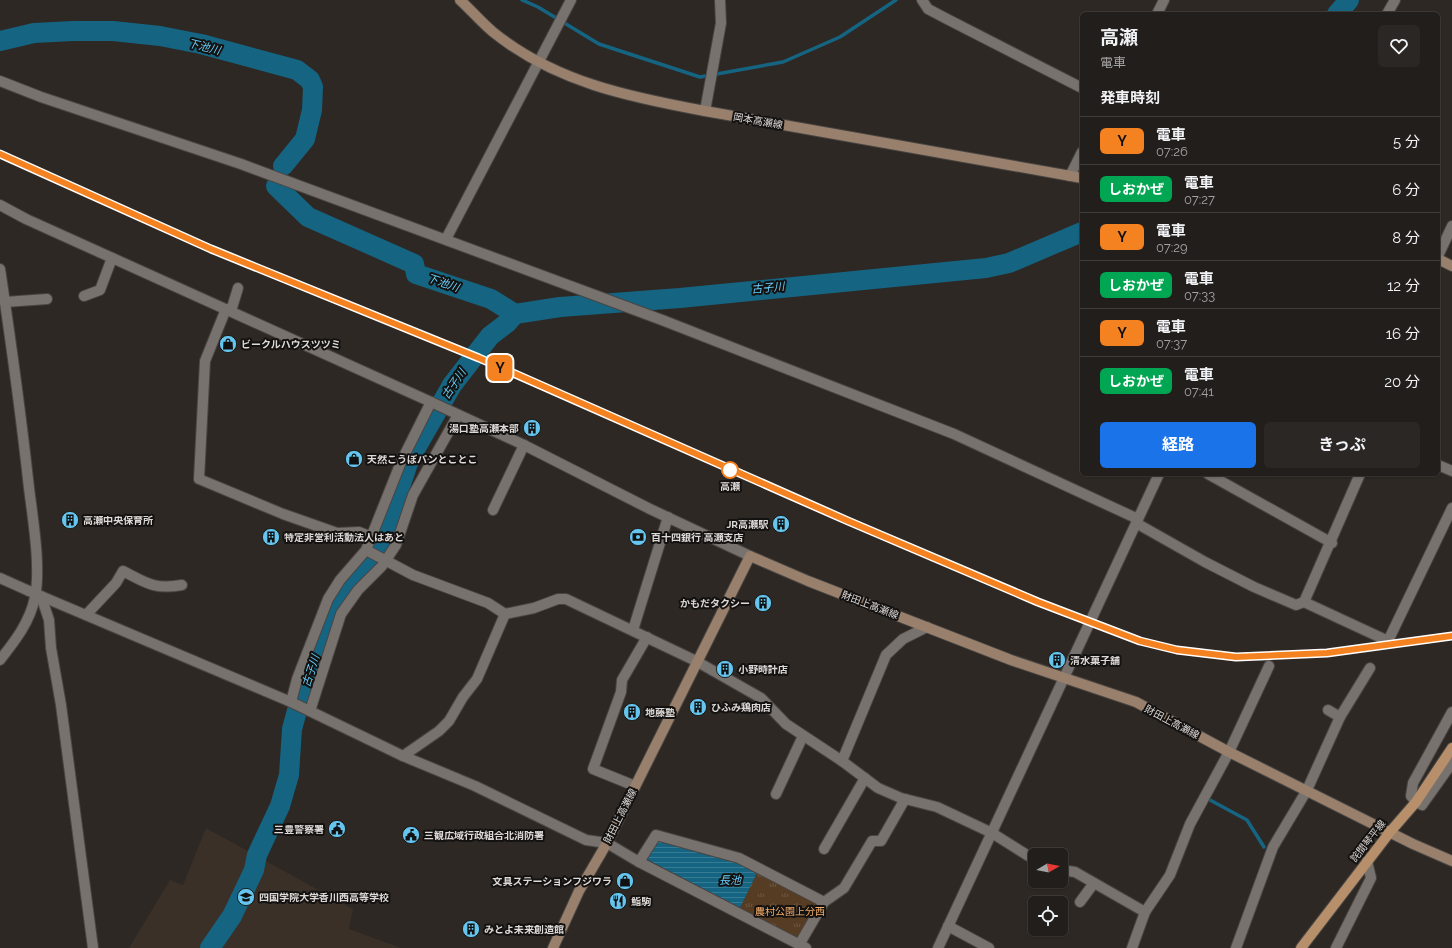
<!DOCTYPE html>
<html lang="ja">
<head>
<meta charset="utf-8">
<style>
  body { margin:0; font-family:Raleway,"Noto Sans JP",sans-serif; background:#2a2724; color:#f1f3f6; height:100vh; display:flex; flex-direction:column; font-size:15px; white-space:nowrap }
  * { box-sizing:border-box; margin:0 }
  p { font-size:13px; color:#a2a2a3 }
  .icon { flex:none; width:22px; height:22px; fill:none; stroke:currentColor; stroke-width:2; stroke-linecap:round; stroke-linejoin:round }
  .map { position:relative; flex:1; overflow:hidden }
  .panel { position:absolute; left:1080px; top:12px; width:360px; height:464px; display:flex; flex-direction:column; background:#221e1b; border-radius:6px; box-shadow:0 1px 3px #0004,0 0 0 1px #3f3c3a }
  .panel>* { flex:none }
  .badge { padding:0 8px; border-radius:6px; font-size:14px; line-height:26px }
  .needle { width:26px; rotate:80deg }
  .fabs { position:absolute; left:1028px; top:848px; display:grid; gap:8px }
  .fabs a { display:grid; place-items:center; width:40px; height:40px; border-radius:6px; background:#221e1b; box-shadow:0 1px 3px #0004,0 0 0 1px #3f3c3a; font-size:20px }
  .map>.badge { position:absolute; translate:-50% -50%; box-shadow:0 0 0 2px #fff }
  h2 { padding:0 20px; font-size:15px; line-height:36px }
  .round { display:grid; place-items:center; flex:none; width:42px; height:42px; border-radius:6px; background:#2a2724 }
  .summary { display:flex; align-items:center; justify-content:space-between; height:68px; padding:0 20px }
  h1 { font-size:19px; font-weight:700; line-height:30px }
  .button { display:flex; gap:8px; margin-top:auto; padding:8px 20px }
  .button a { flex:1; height:46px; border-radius:6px; background:#1a73e8; color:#fff; font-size:16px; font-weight:700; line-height:46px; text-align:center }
  .button a+a { background:#2a2724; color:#f1f3f6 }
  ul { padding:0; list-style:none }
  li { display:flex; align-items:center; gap:12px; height:48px; padding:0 20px; border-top:1px solid #3f3c3a }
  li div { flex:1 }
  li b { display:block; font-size:15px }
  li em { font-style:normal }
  li .badge { min-width:44px; font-weight:700; text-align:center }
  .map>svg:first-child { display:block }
  .built { fill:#3a3027 }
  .park { fill:url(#park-tufts) }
  .water { fill:url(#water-rules) }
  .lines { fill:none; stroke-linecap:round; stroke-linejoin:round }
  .stream { stroke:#156482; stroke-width:3.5 }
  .river { stroke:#156482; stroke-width:20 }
  .minor-casing { stroke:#494542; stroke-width:12 }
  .tertiary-casing { stroke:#494542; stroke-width:12 }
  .secondary-casing { stroke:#494542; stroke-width:12 }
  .primary-casing { stroke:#494542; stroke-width:12 }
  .minor { stroke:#78726e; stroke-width:10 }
  .tertiary { stroke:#78726e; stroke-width:10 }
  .secondary { stroke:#98806c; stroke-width:10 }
  .primary { stroke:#b78f6b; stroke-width:10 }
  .rail-casing { stroke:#a9a5a2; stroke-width:4.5 }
  .rail { stroke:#141210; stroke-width:3; stroke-dasharray:9; stroke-linecap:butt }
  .line-casing { stroke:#fff; stroke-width:9 }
  .line { stroke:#f58220; stroke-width:6 }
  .stop-dot { fill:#fff; stroke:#f58220; stroke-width:2 }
  .labels { text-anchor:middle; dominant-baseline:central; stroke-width:4; stroke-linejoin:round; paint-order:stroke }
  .street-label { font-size:10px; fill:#ddd9d7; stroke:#141210 }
  .poi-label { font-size:10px; font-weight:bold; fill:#ddd9d7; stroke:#141210; text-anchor:start }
  .stop-label { font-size:10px; font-weight:bold; fill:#ddd9d7; stroke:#141210 }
  .park-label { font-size:10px; fill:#f3ac6c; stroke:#141210 }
  .water-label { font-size:11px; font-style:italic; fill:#65cefb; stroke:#141210 }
</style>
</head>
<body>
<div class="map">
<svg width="1452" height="948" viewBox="0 0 1452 948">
  <defs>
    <pattern id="park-tufts" width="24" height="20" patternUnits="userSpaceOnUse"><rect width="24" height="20" fill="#563c23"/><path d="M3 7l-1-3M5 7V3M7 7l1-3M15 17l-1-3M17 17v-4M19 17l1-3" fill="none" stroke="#6e5842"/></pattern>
    <pattern id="water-rules" width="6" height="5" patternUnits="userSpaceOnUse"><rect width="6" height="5" fill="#156482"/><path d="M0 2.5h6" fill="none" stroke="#377a93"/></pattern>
  </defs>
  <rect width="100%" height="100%" fill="#2d2824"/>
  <path class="built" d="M206,828l147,81 -4,20 52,19h-272l41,-68 13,5z"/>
  <path class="park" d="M758,871l60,31 -19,36 -59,-30z"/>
  <path class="water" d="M659,837l79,24 20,10 -18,37 -94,-49z"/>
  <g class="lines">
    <g class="stream">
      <path d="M522,0l16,7 61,37 101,33 83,-15 57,-25 56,-37"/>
      <path d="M1210,800l37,20 17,27"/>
    </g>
    <g class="river">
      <path d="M1337,14l12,-14"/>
      <path d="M0,41l34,-8 39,-2h40l47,5 41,8 96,26 13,10 3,7 -1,23 -7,29 -22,27"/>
      <path d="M276,186l32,31 106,47 2,10 75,25 24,15"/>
      <path d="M210,948l22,-32 22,-46 3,-15 23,-49 9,-31 3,-46 12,-44 21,-58 15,-29 28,-32 15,-28 26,-78 43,-75 38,-49 17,-13 8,-9 45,-7 120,-9 306,-30 23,-5 73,-31"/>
    </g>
    <defs>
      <g id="minor">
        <path d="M922,0l6,9 19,10 135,69"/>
        <path d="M1157,14l7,-14"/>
        <path d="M1387,14l8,-14"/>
        <path d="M705,111l16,-88 -1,-23"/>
        <path d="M1070,176l12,-24"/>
        <path d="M0,205l26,14 405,183 93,43 126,64 100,47"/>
        <path d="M1438,256l14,-30"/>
        <path d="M84,296l16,-6 12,-32"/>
        <path d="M5,302l42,-3"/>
        <path d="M226,309l-21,52 -6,118 84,35 54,19 22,-1 13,5"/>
        <path d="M231,311l7,-23"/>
        <path d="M1438,465l14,6"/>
        <path d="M1208,474l124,69"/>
        <path d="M493,510l31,-65"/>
        <path d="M1136,523l69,39 49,25 42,18 8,-3 84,39 64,-133"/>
        <path d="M366,550l47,25 75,28 17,11 29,-6 24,-9h8l130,62 65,37 25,26 56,37 36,27 23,10 36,9 55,26 43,27"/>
        <path d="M29,591l262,111 112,54 72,30 111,54 21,3 32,19 167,86"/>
        <path d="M41,596l8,24 2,28 10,57 32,243"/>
        <path d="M1304,602l56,-128"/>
        <path d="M86,615l30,-32 7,-12c23,12 32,19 59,14"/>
        <path d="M633,630l35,-113"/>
        <path d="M291,702l6,-23 31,-80 12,-19 26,-30 35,-88 30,-60"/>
        <path d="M1328,710l12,7"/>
        <path d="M310,711l31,-97 17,-24 24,-24 14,-21 17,-50 45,-80"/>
        <path d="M1452,712l-39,71 -2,13 5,6 6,3 30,-42"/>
        <path d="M403,756l36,-25 10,-10 14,-24 14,-18 28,-65"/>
        <path d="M842,761l44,-106 17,-16 24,-12"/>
        <path d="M635,786l-42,-17 28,-77 1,-12 25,-43"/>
        <path d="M776,794l27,-58"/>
        <path d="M824,849l41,-71"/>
        <path d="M639,862l17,-27 83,23 85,44"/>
        <path d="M1061,870l14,2 70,40"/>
        <path d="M1080,902l14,-19"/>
        <path d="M948,926l41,22"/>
        <path d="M799,945l25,-43 20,-14 28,-47h9l24,-42"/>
        <path d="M938,948l221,-474"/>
        <path d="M1132,948l13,-36 25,-37 20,-51 39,-72 40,-86"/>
        <path d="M1236,948l37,-101 34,-57 33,-73 30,-49"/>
        <path d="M1336,948l35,-70 -4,-17"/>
      </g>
      <g id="tertiary">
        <path d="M0,81l41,16 200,67 421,156 292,114 184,85"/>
        <path d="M446,239l125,-239"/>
        <path d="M0,269c11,73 21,146 29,219 4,32 12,79 6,109 -5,25 -20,44 -35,63"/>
        <path d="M0,578l29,13"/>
      </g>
      <g id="secondary">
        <path d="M460,0c11,10 21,22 33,32 62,50 136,65 212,79l377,67"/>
        <path d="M1438,259l14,7"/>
        <path d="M553,948l26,-57 28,-48 143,-287 58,25 203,79 125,42 93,50 184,92 39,17"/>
      </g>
      <path id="primary" d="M1301,948l89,-116 26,-30 36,-54"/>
    </defs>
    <use href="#minor" class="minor-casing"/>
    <use href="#tertiary" class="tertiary-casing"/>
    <use href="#secondary" class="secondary-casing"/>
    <use href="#primary" class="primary-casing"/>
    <use href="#minor" class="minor"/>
    <use href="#tertiary" class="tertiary"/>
    <use href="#secondary" class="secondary"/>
    <use href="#primary" class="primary"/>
    <defs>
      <path id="rail" d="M0,154l211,95 268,109 354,157 205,87 102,39 37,9 59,7 91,-4 125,-17"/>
    </defs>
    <use href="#rail" class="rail-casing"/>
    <use href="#rail" class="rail"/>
  </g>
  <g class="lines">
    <defs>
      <path id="line" d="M0,154l211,95 268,109 369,163 190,81 102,39 37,9 59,7 91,-4 125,-17"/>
    </defs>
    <use href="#line" class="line-casing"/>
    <use href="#line" class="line"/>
  </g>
  <defs>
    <symbol id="shop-disc" viewBox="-11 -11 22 22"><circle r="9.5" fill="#65c5ef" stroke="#141210"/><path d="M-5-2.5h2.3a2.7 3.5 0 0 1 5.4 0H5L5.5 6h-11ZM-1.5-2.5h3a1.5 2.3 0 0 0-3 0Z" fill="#111"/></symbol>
    <symbol id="building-disc" viewBox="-11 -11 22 22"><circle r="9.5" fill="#65c5ef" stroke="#141210"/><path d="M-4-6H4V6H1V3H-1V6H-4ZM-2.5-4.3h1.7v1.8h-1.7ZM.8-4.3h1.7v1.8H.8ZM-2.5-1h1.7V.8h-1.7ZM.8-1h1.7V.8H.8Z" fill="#111"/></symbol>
    <symbol id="bank-disc" viewBox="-11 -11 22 22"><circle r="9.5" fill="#65c5ef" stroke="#141210"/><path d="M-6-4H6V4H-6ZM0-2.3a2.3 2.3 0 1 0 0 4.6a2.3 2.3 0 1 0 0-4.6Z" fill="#111"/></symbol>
    <symbol id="civic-disc" viewBox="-11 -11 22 22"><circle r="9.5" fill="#65c5ef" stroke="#141210"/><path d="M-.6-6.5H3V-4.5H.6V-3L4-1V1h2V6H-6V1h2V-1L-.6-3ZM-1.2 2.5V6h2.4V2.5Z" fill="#111"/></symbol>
    <symbol id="school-disc" viewBox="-11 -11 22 22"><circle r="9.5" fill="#65c5ef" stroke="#141210"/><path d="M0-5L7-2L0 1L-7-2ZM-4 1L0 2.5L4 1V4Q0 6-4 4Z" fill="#111"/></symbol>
    <symbol id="restaurant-disc" viewBox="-11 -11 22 22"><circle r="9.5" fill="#65c5ef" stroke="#141210"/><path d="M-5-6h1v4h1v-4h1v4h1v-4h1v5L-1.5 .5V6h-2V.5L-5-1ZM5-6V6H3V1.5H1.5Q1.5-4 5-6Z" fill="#111"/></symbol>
  </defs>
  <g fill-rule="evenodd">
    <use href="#shop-disc" x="218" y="334" width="20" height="20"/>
    <use href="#building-disc" x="522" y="418" width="20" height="20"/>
    <use href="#shop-disc" x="344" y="449" width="20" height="20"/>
    <use href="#building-disc" x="60" y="510" width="20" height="20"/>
    <use href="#building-disc" x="771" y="514" width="20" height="20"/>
    <use href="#building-disc" x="261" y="527" width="20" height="20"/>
    <use href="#bank-disc" x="628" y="527" width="20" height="20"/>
    <use href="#building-disc" x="753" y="593" width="20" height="20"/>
    <use href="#building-disc" x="1047" y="650" width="20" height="20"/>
    <use href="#building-disc" x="715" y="659" width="20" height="20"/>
    <use href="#building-disc" x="688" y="697" width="20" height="20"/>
    <use href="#building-disc" x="622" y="702" width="20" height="20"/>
    <use href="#civic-disc" x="327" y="819" width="20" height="20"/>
    <use href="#civic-disc" x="401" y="825" width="20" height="20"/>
    <use href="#shop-disc" x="615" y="871" width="20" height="20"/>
    <use href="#school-disc" x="236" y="887" width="20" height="20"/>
    <use href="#restaurant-disc" x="608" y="891" width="20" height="20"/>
    <use href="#building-disc" x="461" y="919" width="20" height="20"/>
  </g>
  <circle class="stop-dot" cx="730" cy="470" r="8"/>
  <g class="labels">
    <g class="street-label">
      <text transform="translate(758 121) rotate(10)">岡本高瀬線</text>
      <text transform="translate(870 605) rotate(21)">財田上高瀬線</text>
      <text transform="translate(1172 722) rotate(28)">財田上高瀬線</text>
      <text transform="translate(620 816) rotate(-63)">財田上高瀬線</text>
      <text transform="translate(1368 841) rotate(-52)">詫間琴平線</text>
    </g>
    <g class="poi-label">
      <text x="241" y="344">ビークルハウスツツミ</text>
      <text x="519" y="428" text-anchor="end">湯口塾高瀬本部</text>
      <text x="367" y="459">天然こうぼパンとことこ</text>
      <text x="83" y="520">高瀬中央保育所</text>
      <text x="768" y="524" text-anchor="end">JR高瀬駅</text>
      <text x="284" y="537">特定非営利活動法人はあと</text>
      <text x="651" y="537">百十四銀行 高瀬支店</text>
      <text x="750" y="603" text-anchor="end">かもだタクシー</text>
      <text x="1070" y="660">清水菓子舗</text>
      <text x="738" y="669">小野時計店</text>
      <text x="711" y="707">ひふみ鶏肉店</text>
      <text x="645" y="712">地藤塾</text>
      <text x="324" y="829" text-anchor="end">三豊警察署</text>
      <text x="424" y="835">三観広域行政組合北消防署</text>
      <text x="612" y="881" text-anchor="end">文具ステーションフジワラ</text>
      <text x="259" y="897">四国学院大学香川西高等学校</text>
      <text x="631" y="901">鮨駒</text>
      <text x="484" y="929">みとよ未来創造館</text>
    </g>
    <g class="stop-label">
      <text x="730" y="486">高瀬</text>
    </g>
    <g class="park-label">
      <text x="790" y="911">農村公園上分西</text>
    </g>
    <g class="water-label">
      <text transform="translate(204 47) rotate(14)">下池川</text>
      <text transform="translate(443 283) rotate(19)">下池川</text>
      <text transform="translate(768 288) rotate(-5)">古子川</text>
      <text transform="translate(454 384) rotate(-56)">古子川</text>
      <text transform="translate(311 671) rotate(-72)">古子川</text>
      <text x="730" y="880">長池</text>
    </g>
  </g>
</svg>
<div class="fabs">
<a><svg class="needle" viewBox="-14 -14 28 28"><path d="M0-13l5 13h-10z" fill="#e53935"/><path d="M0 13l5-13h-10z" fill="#a2a2a3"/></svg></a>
<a><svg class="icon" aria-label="locate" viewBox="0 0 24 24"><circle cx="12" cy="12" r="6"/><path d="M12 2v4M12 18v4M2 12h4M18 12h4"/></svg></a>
</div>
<b class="badge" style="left:500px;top:368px;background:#f58220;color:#111">Y</b>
<section class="panel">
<div class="summary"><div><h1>高瀬</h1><p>電車</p></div><a class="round"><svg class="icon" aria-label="heart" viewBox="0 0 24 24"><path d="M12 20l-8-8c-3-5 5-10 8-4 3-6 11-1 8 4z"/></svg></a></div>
<h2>発車時刻</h2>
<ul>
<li><span class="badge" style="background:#f58220;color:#111">Y</span><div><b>電車</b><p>07:26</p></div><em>5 分</em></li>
<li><span class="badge" style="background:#00a651;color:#fff">しおかぜ</span><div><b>電車</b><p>07:27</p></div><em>6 分</em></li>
<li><span class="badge" style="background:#f58220;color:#111">Y</span><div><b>電車</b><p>07:29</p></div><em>8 分</em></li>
<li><span class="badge" style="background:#00a651;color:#fff">しおかぜ</span><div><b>電車</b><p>07:33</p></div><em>12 分</em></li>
<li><span class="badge" style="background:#f58220;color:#111">Y</span><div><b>電車</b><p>07:37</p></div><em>16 分</em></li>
<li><span class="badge" style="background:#00a651;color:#fff">しおかぜ</span><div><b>電車</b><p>07:41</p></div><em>20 分</em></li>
</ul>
<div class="button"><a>経路</a><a>きっぷ</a></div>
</section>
</div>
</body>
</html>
